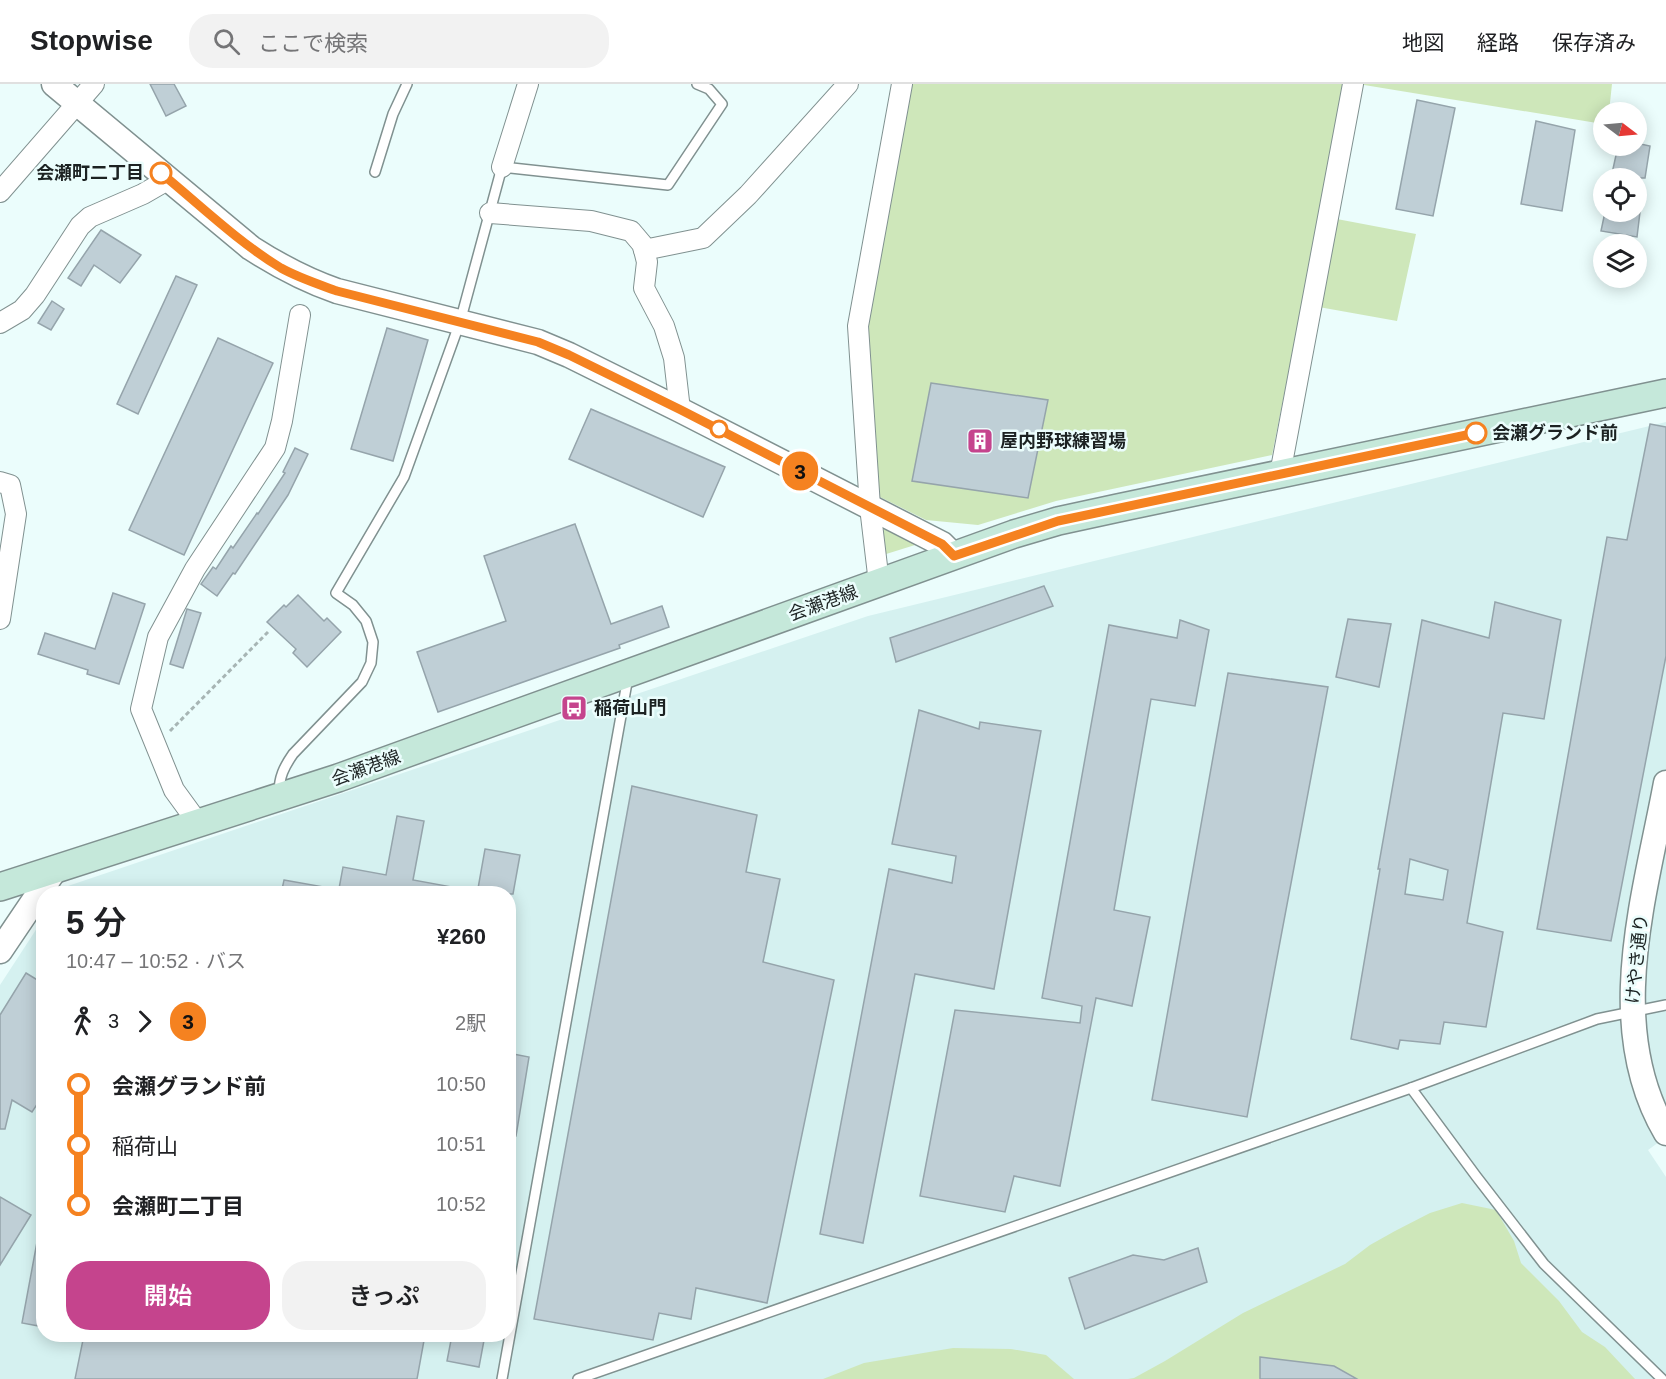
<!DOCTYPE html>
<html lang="ja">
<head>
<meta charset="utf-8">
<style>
  body { margin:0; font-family:Arial,"Noto Sans JP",sans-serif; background:#f2f2f2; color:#202124; height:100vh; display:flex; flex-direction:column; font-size:22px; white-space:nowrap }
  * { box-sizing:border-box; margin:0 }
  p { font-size:20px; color:#757577 }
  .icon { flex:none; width:33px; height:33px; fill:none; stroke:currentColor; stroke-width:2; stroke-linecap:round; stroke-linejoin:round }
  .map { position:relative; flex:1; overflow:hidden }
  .side { position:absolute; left:36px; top:802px; width:480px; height:456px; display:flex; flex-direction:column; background:#fff; border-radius:24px; box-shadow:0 3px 15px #0003 }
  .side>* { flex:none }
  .badge { padding:0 12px; border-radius:20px; font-size:21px; line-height:39px }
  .needle { width:39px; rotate:106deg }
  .controls { position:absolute; left:1593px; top:18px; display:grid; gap:12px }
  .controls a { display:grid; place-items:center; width:54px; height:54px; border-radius:50%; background:#fff; box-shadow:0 3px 15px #0003; font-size:30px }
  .map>.badge { position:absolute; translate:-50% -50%; box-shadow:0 0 0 3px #fff }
  .legs { display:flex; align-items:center; gap:9px; height:66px; padding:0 30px; font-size:20px }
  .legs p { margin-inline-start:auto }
  .headline { display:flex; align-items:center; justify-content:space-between; height:102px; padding:0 30px }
  h1 { font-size:33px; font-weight:600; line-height:45px }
  .action { display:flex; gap:12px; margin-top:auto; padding:12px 30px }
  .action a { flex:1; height:69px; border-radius:24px; background:#c5448d; color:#fff; font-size:24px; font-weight:600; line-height:69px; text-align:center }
  .action a+a { background:#f2f2f2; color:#202124 }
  ul { padding:0 30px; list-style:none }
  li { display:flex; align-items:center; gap:21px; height:60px; font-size:22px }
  li i { display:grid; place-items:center; width:9px; height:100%; margin:0 8px; background:currentColor }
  li i::after { content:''; width:15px; height:15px; margin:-8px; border:4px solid; border-radius:50%; background:#fff }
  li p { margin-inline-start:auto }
  li:first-child i { background:linear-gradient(#0000 50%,currentColor 0) }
  li:last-child i { background:linear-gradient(currentColor 50%,#0000 0) }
  header { display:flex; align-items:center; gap:36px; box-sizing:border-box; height:84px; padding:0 30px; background:#fff; border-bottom:2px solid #e0e0e0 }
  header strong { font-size:28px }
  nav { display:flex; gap:33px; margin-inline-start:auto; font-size:21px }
  .search { width:420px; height:54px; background:#f2f2f2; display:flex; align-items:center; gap:15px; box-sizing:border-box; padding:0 21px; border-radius:24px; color:#757577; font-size:22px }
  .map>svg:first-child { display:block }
  .built { fill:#d5f1f0 }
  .green { fill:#cee7ba }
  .building { fill:#bfcfd6; stroke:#95a4ab; stroke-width:1.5; fill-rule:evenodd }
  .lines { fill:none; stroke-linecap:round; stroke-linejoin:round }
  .service-casing { stroke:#809190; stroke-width:12 }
  .minor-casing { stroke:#809190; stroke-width:22 }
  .tertiary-casing { stroke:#809190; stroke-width:27 }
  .secondary-casing { stroke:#809190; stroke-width:30 }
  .path { stroke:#a7b5b4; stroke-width:3; stroke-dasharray:4.5 3; stroke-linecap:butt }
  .service { stroke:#fff; stroke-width:9 }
  .minor { stroke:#fff; stroke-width:20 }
  .tertiary { stroke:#fff; stroke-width:24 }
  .secondary { stroke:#c5e8da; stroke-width:27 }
  .line-1-casing { stroke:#fff; stroke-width:14 }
  .line-1 { stroke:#f58220; stroke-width:9 }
  .stop-1-dot { fill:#fff; stroke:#f58220; stroke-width:3 }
  .labels { text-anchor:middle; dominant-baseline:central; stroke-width:5; stroke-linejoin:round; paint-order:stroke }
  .stop-label { font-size:18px; font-weight:bold; fill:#1c2222; stroke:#ebfdfc; text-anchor:end }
  .poi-label { font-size:18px; font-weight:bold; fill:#1c2222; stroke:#ebfdfc; text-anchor:start }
  .street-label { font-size:18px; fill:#1c2222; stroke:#ebfdfc }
</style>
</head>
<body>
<header>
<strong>Stopwise</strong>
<div class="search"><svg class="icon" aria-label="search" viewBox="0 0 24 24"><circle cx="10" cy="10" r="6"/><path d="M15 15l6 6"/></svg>ここで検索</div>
<nav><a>地図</a><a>経路</a><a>保存済み</a></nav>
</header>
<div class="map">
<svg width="1666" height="1295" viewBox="0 0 1666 1295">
  <rect width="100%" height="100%" fill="#ebfdfc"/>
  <path class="built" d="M1666,338v715l-18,13 18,27v202h-1666v-394l43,-66 1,416h464v-441h-448l5,-7 803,-271z"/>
  <g class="green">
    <path d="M910,0h438l-27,132 95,18 -19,87 -95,-17 -30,151 -216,46 -78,24 -52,-5 -50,-25 -12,-170z"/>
    <path d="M1358,0h254l-3,28h-5l-1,12z"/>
    <path d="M888,444l26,13 1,4 -32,10v-25z"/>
    <path d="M1462,1119l34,7 18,31 7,22 38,38 23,31 23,15 30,32h-507l6,-1 31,-17 78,-48 102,-49 25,-19 25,-14 35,-18z"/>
    <path d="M953,1264l58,1 35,6 28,24h-251l41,-16z"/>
  </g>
  <g class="building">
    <path d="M150,0h24l12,22 -20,10z"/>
    <path d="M1417,16l38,8 -22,108 -37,-7z"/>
    <path d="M1536,37l39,9 -13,81 -41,-7z"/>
    <path d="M1636,59l14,3 -5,32h-34l7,-32h18z"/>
    <path d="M1605,128h35l-3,25 -36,-6z"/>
    <path d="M101,146l40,25 -21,28 -26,-18 -13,21 -13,-8z"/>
    <path d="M176,192l21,9 -59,129 -21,-10z"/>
    <path d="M52,217l12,8 -13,21 -13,-7z"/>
    <path d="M387,244l41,12 -35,121 -42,-12z"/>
    <path d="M218,254l55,25 -89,192 -55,-25z"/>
    <path d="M931,299l117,17 -20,98 -116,-17z"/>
    <path d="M591,325l134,58 -22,50 -134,-58z"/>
    <path d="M1650,340l16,3v229l-55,285 -74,-12 70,-392 20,3z"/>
    <path d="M295,364l13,6 -20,41 -53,79 -2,-1 -16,23 -16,-12 12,-17 3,2 15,-23 2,2 24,-35 1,1 27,-41 -2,-1z"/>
    <path d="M575,440l36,100 51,-18 7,21 -50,18 1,3 -182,64 -21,-60 89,-31 -22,-65z"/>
    <path d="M1044,502l9,20 -157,56 -6,-24z"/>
    <path d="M113,509l32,11 -26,80 -32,-10 1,-4 -50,-16 7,-21 50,16z"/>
    <path d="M298,511l26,26 3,-3 14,14 -34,35 -14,-14 3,-4 -29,-27 17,-17 2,2z"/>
    <path d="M1495,518l66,18 -17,99 -41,-6 -36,210 36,9 -17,95 -42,-5 -4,22 -40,-4 -2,9 -47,-10 29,-170h-2l44,-249 67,18zM1410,775l38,11 -5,30 -38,-6z"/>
    <path d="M187,525l14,4 -18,55 -13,-4z"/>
    <path d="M1348,535l43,5 -12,63 -43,-10z"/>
    <path d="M1180,536l29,10 -14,76 -44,-7 -37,211 36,7 -18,89 -36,-8 -36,188 -46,-10 -9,36 -85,-16 35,-186 125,13 2,-17 -40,-8 67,-373 68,13z"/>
    <path d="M1228,589l100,14 -81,430 -95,-17z"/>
    <path d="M919,626l60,19 1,-7 61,9 -47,258 -79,-15 -52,269 -43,-9 69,-365 63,14 4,-27 -64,-12z"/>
    <path d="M632,702l125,29 -11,57 34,7 -17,83 71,18 -67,323 -71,-15 -5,31 -32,-6 -6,27 -119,-21z"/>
    <path d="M397,732l27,5 -11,59 39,7 -1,7h-113l5,-27 43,8z"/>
    <path d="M485,765l35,6 -7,39h-36z"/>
    <path d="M284,796l40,7 -1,7h-42z"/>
    <path d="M26,889l18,11v55l-7,9 7,4v42l-12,18 -20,-12 -7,29h-5v-114z"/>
    <path d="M508,969l21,4 -13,79 -8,-1z"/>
    <path d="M0,1113l31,18 -31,50z"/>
    <path d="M37,1158h7v85l-22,-4z"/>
    <path d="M1198,1164l9,34 -122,47 -16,-51 64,-23 31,5z"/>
    <path d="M84,1251h341l-8,44h-342z"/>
    <path d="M452,1251h33l-6,32 -32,-6z"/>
    <path d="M1260,1273l74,9 23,13h-97z"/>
  </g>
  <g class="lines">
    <defs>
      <g id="service">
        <path d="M375,88l18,-58 14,-30"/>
        <path d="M279,709c0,-16 5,-26 14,-39l69,-72 9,-19 2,-21 -7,-21 -13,-16 -17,-12 68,-116 56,-155 42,-155 166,18 54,-81 -13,-15 -12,-5"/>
        <path d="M1411,1004l65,88 68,88 118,115"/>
        <path d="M502,1295l126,-702"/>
        <path d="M578,1295l833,-291 186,-69 69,-14"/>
      </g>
      <g id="minor">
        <path d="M502,83l26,-83"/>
        <path d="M0,108l94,-108"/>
        <path d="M490,129l101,8 40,10 11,13 2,6 3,12 -3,26 20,38 10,32 6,52"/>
        <path d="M644,166l59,-12 45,-43 100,-111"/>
        <path d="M0,239l22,-13 13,-15 45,-69 10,-9 53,-23 26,-15"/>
        <path d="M1280,390l73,-390"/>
        <path d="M0,398l10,3 6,29 -16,105"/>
        <path d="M879,499l-9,-76 -12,-181 44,-242"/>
        <path d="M198,739l-24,-33 -33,-81 17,-72 37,-68 80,-121 7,-27 18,-106"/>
      </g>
      <g id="tertiary">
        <path d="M54,0l197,164c28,18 54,32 86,43l201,51 31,13 111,55 262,134 12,12"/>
        <path d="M1666,699c-21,113 -63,243 0,350"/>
        <path d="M0,867l56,-83"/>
      </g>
      <path id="secondary" d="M0,803l338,-109 676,-244 44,-13 60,-13 548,-115"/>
    </defs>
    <use href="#service" class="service-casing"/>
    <use href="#minor" class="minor-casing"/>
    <use href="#tertiary" class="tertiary-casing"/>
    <use href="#secondary" class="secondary-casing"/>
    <path class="path" d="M170,647l98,-99"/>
    <use href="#service" class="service"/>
    <use href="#minor" class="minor"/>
    <use href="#tertiary" class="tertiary"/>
    <use href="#secondary" class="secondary"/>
  </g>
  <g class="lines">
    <defs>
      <path id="line-1" d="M161,89c39,32 77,69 120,95 18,10 37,16 56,23l201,51 31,13 112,55 261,134 12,12 104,-35 418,-88"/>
    </defs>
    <use href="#line-1" class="line-1-casing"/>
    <use href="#line-1" class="line-1"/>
  </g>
  <defs>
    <symbol id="building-square" viewBox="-11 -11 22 22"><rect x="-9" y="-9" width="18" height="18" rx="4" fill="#c5448d" stroke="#ebfdfc"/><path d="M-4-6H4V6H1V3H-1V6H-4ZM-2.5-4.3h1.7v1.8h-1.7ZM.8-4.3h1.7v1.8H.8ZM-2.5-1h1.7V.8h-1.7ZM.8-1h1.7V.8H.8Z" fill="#fff"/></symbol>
    <symbol id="bus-square" viewBox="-11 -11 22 22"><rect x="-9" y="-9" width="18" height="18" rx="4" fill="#c5448d" stroke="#ebfdfc"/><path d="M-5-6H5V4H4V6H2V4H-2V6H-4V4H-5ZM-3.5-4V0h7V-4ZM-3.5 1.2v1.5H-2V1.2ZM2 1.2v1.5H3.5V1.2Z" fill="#fff"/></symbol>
  </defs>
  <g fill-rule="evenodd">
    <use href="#building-square" x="965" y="342" width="30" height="30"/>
    <use href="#bus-square" x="559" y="609" width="30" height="30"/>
  </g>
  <g class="stop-1-dot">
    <circle cx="161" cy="89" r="10"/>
    <circle cx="719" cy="345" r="8"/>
    <circle cx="1476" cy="349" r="10"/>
  </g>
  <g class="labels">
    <g class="stop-label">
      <text x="144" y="89">会瀬町二丁目</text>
      <text x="1492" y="349" text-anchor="start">会瀬グランド前</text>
    </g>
    <g class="poi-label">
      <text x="1000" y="357">屋内野球練習場</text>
      <text x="594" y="624">稲荷山門</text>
    </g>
    <g class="street-label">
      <text transform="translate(823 519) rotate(-20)">会瀬港線</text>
      <text transform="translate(366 684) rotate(-20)">会瀬港線</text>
      <text transform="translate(1637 875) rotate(-84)">けやき通り</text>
    </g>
  </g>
</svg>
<div class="controls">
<a><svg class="needle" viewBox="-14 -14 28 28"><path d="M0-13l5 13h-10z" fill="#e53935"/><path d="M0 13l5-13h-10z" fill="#757577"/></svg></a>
<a><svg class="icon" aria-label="locate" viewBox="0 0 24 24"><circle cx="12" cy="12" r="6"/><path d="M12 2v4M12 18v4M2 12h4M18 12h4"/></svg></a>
<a><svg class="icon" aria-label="layers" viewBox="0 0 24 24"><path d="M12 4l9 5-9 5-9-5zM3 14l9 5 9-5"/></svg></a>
</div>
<b class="badge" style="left:800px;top:387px;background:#f58220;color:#111">3</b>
<section class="side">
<div class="headline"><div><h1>5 分</h1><p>10:47 – 10:52 · バス</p></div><b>¥260</b></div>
<div class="legs"><svg class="icon" aria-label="walk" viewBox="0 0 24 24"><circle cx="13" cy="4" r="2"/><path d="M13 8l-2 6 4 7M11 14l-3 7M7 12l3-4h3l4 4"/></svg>3<svg class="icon" aria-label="forward" viewBox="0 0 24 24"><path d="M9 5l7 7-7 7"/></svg><b class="badge" style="background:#f58220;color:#111">3</b><p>2駅</p></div>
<ul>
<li><i style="color:#f58220"></i><b>会瀬グランド前</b><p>10:50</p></li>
<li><i style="color:#f58220"></i><span>稲荷山</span><p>10:51</p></li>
<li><i style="color:#f58220"></i><b>会瀬町二丁目</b><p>10:52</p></li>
</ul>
<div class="action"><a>開始</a><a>きっぷ</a></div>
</section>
</div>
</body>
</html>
